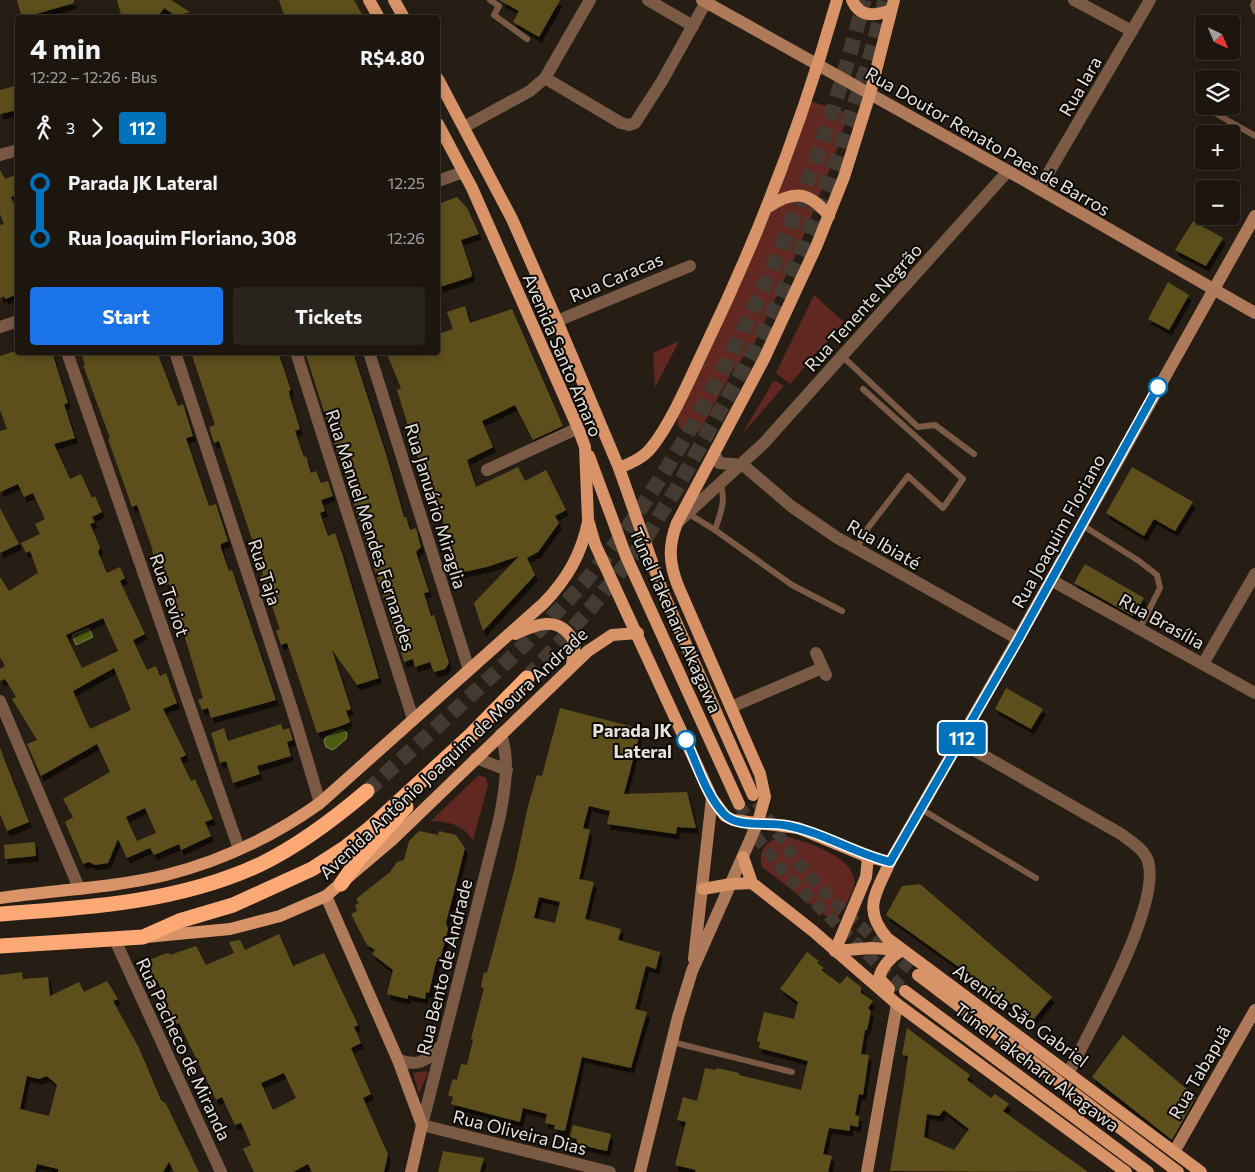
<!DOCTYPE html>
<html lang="en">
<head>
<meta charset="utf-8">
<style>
  body { margin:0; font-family:Commissioner,sans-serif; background:#29231d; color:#f1f3f6; height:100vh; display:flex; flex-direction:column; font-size:19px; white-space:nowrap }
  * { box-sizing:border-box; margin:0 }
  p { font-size:16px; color:#a09f9e }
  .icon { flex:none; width:28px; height:28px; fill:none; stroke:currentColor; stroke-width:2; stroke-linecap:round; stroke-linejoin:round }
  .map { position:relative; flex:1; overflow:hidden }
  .sheet { position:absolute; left:15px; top:15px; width:425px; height:340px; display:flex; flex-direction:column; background:#1c160f; border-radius:5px; box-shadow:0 2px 12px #0003,0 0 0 1px #3a352f }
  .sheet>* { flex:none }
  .badge { padding:0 10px; border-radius:4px; font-size:18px; line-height:32px }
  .needle { width:32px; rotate:136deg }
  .tools { position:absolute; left:1195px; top:15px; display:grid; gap:10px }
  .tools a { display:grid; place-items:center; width:45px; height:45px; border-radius:5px; background:#1c160f; box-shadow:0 2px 12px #0003,0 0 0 1px #3a352f; font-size:25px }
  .map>.badge { position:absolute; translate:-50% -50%; box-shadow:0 0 0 2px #fff }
  .legs { display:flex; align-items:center; gap:8px; height:55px; padding:0 15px; font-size:16px }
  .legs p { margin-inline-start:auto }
  .overview { display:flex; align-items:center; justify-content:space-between; height:85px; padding:0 15px }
  h1 { font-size:28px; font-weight:700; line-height:38px }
  .action { display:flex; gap:10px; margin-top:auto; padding:10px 15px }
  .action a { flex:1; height:58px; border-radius:5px; background:#1a73e8; color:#fff; font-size:20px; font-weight:700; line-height:58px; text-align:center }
  .action a+a { background:#29231d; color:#f1f3f6 }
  ul { padding:0 15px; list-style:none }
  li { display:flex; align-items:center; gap:18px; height:55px; font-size:19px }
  li i { display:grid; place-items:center; width:8px; height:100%; margin:0 6px; background:currentColor }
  li i::after { content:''; width:12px; height:12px; margin:-6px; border:4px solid; border-radius:50%; background:#1c160f }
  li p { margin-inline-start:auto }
  li:first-child i { background:linear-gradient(#0000 50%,currentColor 0) }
  li:last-child i { background:linear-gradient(currentColor 50%,#0000 0) }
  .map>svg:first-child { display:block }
  .green { fill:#602820 }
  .water { fill:#4e5b12; stroke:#7c844f }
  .building { fill:#5b501d; fill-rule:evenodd; filter:url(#shadow) }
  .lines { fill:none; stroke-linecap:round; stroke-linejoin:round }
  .primary-tunnel { stroke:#433b32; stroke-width:12; stroke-dasharray:12 6; stroke-linecap:butt }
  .highway-tunnel { stroke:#433b32; stroke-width:15; stroke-dasharray:15 8; stroke-linecap:butt }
  .lane { stroke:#7b5a45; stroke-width:6 }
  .street { stroke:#7b5a45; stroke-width:12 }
  .secondary { stroke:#af7a59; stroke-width:12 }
  .primary { stroke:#d89368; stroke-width:12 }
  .highway { stroke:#fda976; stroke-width:15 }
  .line-1-casing { stroke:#fff; stroke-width:11 }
  .line-1 { stroke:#0072bc; stroke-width:8 }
  .stop-1-dot { fill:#fff; stroke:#0072bc; stroke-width:2.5 }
  .labels { text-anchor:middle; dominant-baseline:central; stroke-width:4; stroke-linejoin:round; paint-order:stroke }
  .street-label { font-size:18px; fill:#e7e2dc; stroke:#0c0905 }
  .stop-label { font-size:18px; font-weight:bold; fill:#e7e2dc; stroke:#0c0905; text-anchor:end }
</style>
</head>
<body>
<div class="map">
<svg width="1255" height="1172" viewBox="0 0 1255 1172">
  <defs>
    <filter id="shadow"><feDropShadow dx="3" dy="5.5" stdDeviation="0" flood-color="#0009"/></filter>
  </defs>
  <rect width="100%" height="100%" fill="#261e14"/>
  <g class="green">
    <path d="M810,101l38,12 -13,43 -37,94 -44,94 -22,27 -32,60 -7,3 -9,-2 -6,-7 -1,-7z"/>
    <path d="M814,295l30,27 -54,62 -14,-11z"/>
    <path d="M679,341l-24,47 -2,-35z"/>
    <path d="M774,380l10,6 -41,47z"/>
    <path d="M479,775l7,3 2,7 -15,55c-11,-16 -23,-18 -42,-19z"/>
    <path d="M787,837c19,4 74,22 67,50 -3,11 -12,22 -17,32l-6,1 -69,-53c-6,-18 8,-30 25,-30z"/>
    <path d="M427,1071l1,2 -9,20 -6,-20z"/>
  </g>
  <g class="water">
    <path d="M89,628l4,9 -17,8 -4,-10z"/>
    <path d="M342,729l5,4 -1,6 -13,11 -7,-3 -2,-6 2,-4z"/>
  </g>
  <g class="building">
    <path d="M17,0h57v3l-52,15z"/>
    <path d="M117,0h54l19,12 -14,4 -12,-8 -7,10h-35z"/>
    <path d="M279,0h75l10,18h-79z"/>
    <path d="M499,0h61l-21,37 -26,-15 6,-11z"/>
    <path d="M18,85v25l-18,4v-24z"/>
    <path d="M0,170l5,9 13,-5v21l-7,2 7,17v80l-13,5 -1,-3 -4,2v-73l4,-1 -4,-10z"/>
    <path d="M457,197l10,11 12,26 -18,6 11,33 -1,4 -31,10 -2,-8v-75z"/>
    <path d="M1193,221l30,17 -17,28 -31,-16z"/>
    <path d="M1168,282l21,13 -20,35 -21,-11z"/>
    <path d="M465,306l5,17 42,-14 51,117 -30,14 -18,-35 -33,16 11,26 -26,13 9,27 42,-20 7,14 21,-11 20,40 -11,6 4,7 -21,29 -11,6 8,17 -52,56 -9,-28 45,-47 -32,11 -33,7 -5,-16 5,-2 -17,-54 -4,2 -6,-16 -30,-98 4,-2 -15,-36h52v-18l15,-5 -6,-17z"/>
    <path d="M12,352h40l16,51 -4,1 11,34 -21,6 16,35 11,-5 11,24 3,-2 7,16 -10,5 3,5 -5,2 10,23 -2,5 9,21 13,-6 5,11 -5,3 25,53 -12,6 14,30 9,-4 4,10 6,-3 11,30 -14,6 23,46 -6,3 11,23 4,-2 18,40 -8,3 6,14 -30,14 -2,-6 -25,11 -4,-7 -23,10 -9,-19 -10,24 -13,2 -6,-3 -6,2 -18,-42 8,-5 -10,-18 47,-27 -13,-28 -56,32 -14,-32 10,-4 -25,-41 4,-2 -11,-18 -5,2v-12l5,-3 -5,-9v-80l9,14 29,-18 -8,-22 -4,2 -5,-10 19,-9 -5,-10 10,-5 -12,-26 -9,4 -6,-13 -18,8v-61l7,-2 -7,-19v-54zM103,618l15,33 -36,17 -16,-33zM114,668l17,42 -41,19 -17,-38zM145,808l11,25 -19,8 -11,-24z"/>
    <path d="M81,352h76l21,54 5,-2 10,32 -7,2 23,68 7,-2 12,37 -7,3v4l8,23 3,-1 44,130 -65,18 -3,-10 -6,2 -4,-10 5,-2 -34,-114 -3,1 -6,-18 -5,2 -3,-21 -15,-43 -5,2 -24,-68 2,-1 -27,-73h2z"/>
    <path d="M191,352h87l13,38 -2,1 1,6 10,32 -5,2 9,26 2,-1 5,17 5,-2 5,12 7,-2 5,15 -12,4 4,11 -5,2 8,23 7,-3 7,20 37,125 -22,7 -25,-35 19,59 -5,2 4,11 -9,4 -24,7 -30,-90 -6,2 -5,-14 4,-2 -19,-53 2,-1 -2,-9 -42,-125 -5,2 -5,-16 6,-2z"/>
    <path d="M305,352h48l34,105 17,60h2l4,13 6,-2 5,19 -5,5 13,40 -5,1 7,23 3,-1 15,48 -4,6 -11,3 -4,-10 -15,5 -2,-8 -9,3z"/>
    <path d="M1132,467l61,35 -18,29 -21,-12 -10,17 -38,-23z"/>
    <path d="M0,508l19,36 -19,9z"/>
    <path d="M1085,564l59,34 -11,18 -59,-33z"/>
    <path d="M1006,688l37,21 -12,20 -36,-20z"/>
    <path d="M560,708l81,21 -17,65 63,-2 9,36 -19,-1 -1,7 -69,-10 3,-13 -21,-5 -6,22 7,2 -11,49 15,3 -9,37 36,10 -3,11 42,12 -4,17 -10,-3 -11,43 12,3 -16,56 -49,-11 -17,74 -11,-2 1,-4 -10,-2 2,-9 -24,-6 -3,14 -69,-18 2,-7 -5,-2 5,-16 4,1 4,-16 6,1 6,-25 -2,-1 13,-51 -3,-1 3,-15 3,1 28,-106 13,-61 9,-31 5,1zM539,897l21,5 -5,21 -21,-5z"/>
    <path d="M281,724l2,6 6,-2 4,12 -6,2 4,14 -34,10 3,8 -27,9 -7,-22 -6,2 -9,-30 13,-5 4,13z"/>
    <path d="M0,748l29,74 -22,9 -7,-17z"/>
    <path d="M419,831l19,4 1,-4 17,4 9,13 -19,75 2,6 -3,12 -6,21h-3l-7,31 -3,-1 -1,7 -17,-4v4l-21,-5 6,-24 -21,-16 3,-4 -8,-5 -16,-31 6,-3 -2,-6 4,-2 -3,-4 34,-27 7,-10 7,-2 5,-19z"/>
    <path d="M35,842l1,14 -31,3 -1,-14z"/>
    <path d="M920,884l132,113 -19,23 -147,-105 16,-29z"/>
    <path d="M279,934l14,32 31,-13 34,72 -4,2 7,16 -10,5 20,46 -8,4 25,56 -4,18h-72l-4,-8 -15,8h-39l-11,-23 8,-4 -10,-22 -6,2 -13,-28 -6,3 -37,-77 -8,2 -7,-15 5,-4 -12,-26 -4,2 -7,-15 3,-2 -2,-4 17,-7 5,-1 1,2 26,-9 10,19 28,-12 -5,-11 11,-2 5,10zM284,1073l12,25 -23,12 -12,-27z"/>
    <path d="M807,952l12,9 -2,2 7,5 -3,2 19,14 7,-8 14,11v6l12,8 -5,7 3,3 -4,19h-2l-4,24 8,1 -6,40 -4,-1 -4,21 4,1 -1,11 -8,-2v6l-21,-3 -6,26 9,2 -4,16h-133l1,-2 -21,-5 11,-43 -9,-2 6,-23 14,4 8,-33 11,2 1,-2 22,5v2l62,15 7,-29 -49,-13 1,-6 -3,-1 7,-29 30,7 4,-17 -18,-13z"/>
    <path d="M22,972l1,7 25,-2 2,19 29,-14 5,10 23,-11 11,18 -5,2 26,47 22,52 5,4 33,68h-25l-5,-10 -6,10h-105v-3l-21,-5 -2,8h-35v-197zM27,1076l12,3 8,-3 10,9 -8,31 -29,-7z"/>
    <path d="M907,1028l63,47 -3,5 24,18 4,-4 14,10 -6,7 85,61 -198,-1 15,-93 3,-22 -6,-1zM944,1110l25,19 -15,21 -30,-13 3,-23 12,2z"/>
    <path d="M1123,1035l73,62 -24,43 -80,-63z"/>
    <path d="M573,1125l38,9 -4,17 -31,-7 1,-5 -7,-2z"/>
    <path d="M443,1151l41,7 -4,14h-42z"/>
  </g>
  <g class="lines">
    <g class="primary-tunnel">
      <path d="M757,802c17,27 35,54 56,78 32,35 69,65 105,95"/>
      <path d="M739,804l21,38 28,35 117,114"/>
    </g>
    <g class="highway-tunnel">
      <path d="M527,678l63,-69 52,-65 35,-56 91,-164 32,-72 36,-92 34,-103 15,-57"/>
      <path d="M367,791c70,-66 147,-131 211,-202 43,-47 78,-102 110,-156 78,-134 139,-282 176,-433"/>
    </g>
    <g class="lane">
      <path d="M490,0l9,6 -5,9 33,24"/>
      <path d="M1255,0l-2,5 2,6"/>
      <path d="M1201,105l54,31"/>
      <path d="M842,356l76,71 17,-2 39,29"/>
      <path d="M689,514l26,16 77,55 50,26"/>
      <path d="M1082,525l57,36 18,14 3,13 -20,40"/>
      <path d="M715,530c5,-16 11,-28 6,-44"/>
      <path d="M856,549l12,-21 40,-52 35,32 20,-29 -100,-90"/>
      <path d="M921,809l115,69"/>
      <path d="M672,1042l120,30"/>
    </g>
    <g class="street">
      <path d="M648,0l45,26"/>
      <path d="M1074,0l58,31"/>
      <path d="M545,78l76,45 8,2 6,-2 27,-42 44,-79"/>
      <path d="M464,127l66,-36 15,-13 45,-78"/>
      <path d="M0,155l18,-5"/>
      <path d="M438,181l25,-9"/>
      <path d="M1039,189l111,-189"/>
      <path d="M557,321l133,-55"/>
      <path d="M0,327l18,-6"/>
      <path d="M67,352l172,497"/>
      <path d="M175,352l117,357 28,94"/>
      <path d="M296,352l117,367"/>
      <path d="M369,352l100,318"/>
      <path d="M714,453l5,10 24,2"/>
      <path d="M743,465l48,41 45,31 182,102"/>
      <path d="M487,470l91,-42"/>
      <path d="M677,523l87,-80 244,-272"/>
      <path d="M1051,580l204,113"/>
      <path d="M816,653l10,22"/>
      <path d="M1203,664l52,-90"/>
      <path d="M0,701l79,187"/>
      <path d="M731,707l91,-39"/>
      <path d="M501,734c9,28 4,54 -1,82l-78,309 188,47"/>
      <path d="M960,742l161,92c9,7 23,15 27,27 14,43 -58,169 -79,211"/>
      <path d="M476,758l31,12"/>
      <path d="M115,940l106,232"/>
      <path d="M398,1060c20,7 29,1 43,-14"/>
    </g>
    <g class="secondary">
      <path d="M702,0l306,171 247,142"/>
      <path d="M890,862l128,-223 237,-423"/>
      <path d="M326,896l72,164 24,65 -11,47"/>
      <path d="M694,959l18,-161"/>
      <path d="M1174,1152l81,-142"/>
      <path d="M640,1172l38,-155 14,-46 66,-149"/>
      <path d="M867,1172l30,-168"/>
    </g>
    <g class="primary">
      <path d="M369,0l10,18"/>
      <path d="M394,0l10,18"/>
      <path d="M852,0c8,18 24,16 39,10"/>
      <path d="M438,79l74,140 45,102 62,147 44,125 90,202"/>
      <path d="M438,124l34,64 106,240 7,19 3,73 7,24 117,254 13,18 8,4 65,8 70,29 22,5c-14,31 -28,47 -3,76l314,234"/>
      <path d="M768,207c26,-17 41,-16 61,9"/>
      <path d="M589,456l37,100 113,248"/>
      <path d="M619,468c12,-5 24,-10 32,-20 20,-24 40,-72 54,-101 54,-112 98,-227 132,-347"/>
      <path d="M515,634c24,-11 45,-19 60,9l-3,22"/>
      <path d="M758,822l7,-25 -5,-23 -82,-188c-9,-23 -10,-40 -1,-63l87,-164 52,-112 28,-70 26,-83 24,-94"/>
      <path d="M743,857l9,26"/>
      <path d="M703,889l28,-5 21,-1 61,48 84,73 229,168"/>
      <path d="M0,898c55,-8 112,-10 166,-23 55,-14 108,-39 154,-72l224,-200c23,-24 37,-48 44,-81"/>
      <path d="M146,937l84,-8 50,-13 46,-20 66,-56 196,-189 24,-16 26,-2"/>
      <path d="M835,951l31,-74 2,-20"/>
      <path d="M835,951l36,-3 31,2"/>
      <path d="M918,975l260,197"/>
      <path d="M889,989l-10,-11c3,-12 12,-21 23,-28"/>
      <path d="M905,991l243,181"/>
    </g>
    <g class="highway">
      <path d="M341,884l17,-24 48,-53"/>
      <path d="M0,914c87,-6 181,-12 261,-50 39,-19 73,-45 106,-73"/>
      <path d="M0,946l143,-9 36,-16 54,-16 79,-36 34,-22 23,-18 102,-94 56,-57"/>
    </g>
  </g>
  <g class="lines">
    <defs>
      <path id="line-1" d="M686,740c11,24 20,55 38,74 13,14 41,8 59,11 38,6 70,28 107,37l128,-222 140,-253"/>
    </defs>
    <use href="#line-1" class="line-1-casing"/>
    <use href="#line-1" class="line-1"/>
  </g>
  <g class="stop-1-dot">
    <circle cx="1158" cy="387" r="9"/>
    <circle cx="686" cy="740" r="9"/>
  </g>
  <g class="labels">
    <g class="street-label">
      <text transform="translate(1080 86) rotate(-60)">Rua Iara</text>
      <text transform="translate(988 141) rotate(30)">Rua Doutor Renato Paes de Barros</text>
      <text transform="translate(616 277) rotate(-23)">Rua Caracas</text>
      <text transform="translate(863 307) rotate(-48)">Rua Tenente Negrão</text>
      <text transform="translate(563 355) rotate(67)">Avenida Santo Amaro</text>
      <text transform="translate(436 506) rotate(73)">Rua Januário Miraglia</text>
      <text transform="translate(371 530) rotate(72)">Rua Manuel Mendes Fernandes</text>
      <text transform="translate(1058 531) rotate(-61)">Rua Joaquim Floriano</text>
      <text transform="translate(884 544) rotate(30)">Rua Ibiaté</text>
      <text transform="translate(265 572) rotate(72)">Rua Taja</text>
      <text transform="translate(170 595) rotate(71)">Rua Teviot</text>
      <text transform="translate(676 620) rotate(66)">Túnel Takeharu Akagawa</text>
      <text transform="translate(1162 621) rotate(29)">Rua Brasília</text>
      <text transform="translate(453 753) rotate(-43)">Avenida Antônio Joaquim de Moura Andrade</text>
      <text transform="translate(444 967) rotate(-76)">Rua Bento de Andrade</text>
      <text transform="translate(1021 1015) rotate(36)">Avenida São Gabriel</text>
      <text transform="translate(184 1049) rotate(65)">Rua Pacheco de Miranda</text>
      <text transform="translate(1037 1067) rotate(37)">Túnel Takeharu Akagawa</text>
      <text transform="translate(1199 1072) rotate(-60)">Rua Tabapuã</text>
      <text transform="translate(520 1132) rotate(14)">Rua Oliveira Dias</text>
    </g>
    <g class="stop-label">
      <text x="672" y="730">Parada JK<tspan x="672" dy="21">Lateral</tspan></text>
    </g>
  </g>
</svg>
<div class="tools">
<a><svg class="needle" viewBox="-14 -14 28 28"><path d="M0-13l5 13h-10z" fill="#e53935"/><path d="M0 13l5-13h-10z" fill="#a09f9e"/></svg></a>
<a><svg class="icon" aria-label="layers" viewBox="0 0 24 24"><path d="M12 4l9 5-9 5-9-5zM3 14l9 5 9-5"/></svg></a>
<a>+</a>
<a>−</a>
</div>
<b class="badge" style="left:962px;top:738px;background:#0072bc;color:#fff">112</b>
<section class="sheet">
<div class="overview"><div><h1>4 min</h1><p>12:22 – 12:26 · Bus</p></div><b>R$4.80</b></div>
<div class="legs"><svg class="icon" aria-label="walk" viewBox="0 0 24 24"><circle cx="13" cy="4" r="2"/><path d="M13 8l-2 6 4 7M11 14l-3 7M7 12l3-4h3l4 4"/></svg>3<svg class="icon" aria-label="forward" viewBox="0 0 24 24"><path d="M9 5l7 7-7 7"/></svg><b class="badge" style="background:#0072bc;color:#fff">112</b></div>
<ul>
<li><i style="color:#0072bc"></i><b>Parada JK Lateral</b><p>12:25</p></li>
<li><i style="color:#0072bc"></i><b>Rua Joaquim Floriano, 308</b><p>12:26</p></li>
</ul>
<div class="action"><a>Start</a><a>Tickets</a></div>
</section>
</div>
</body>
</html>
